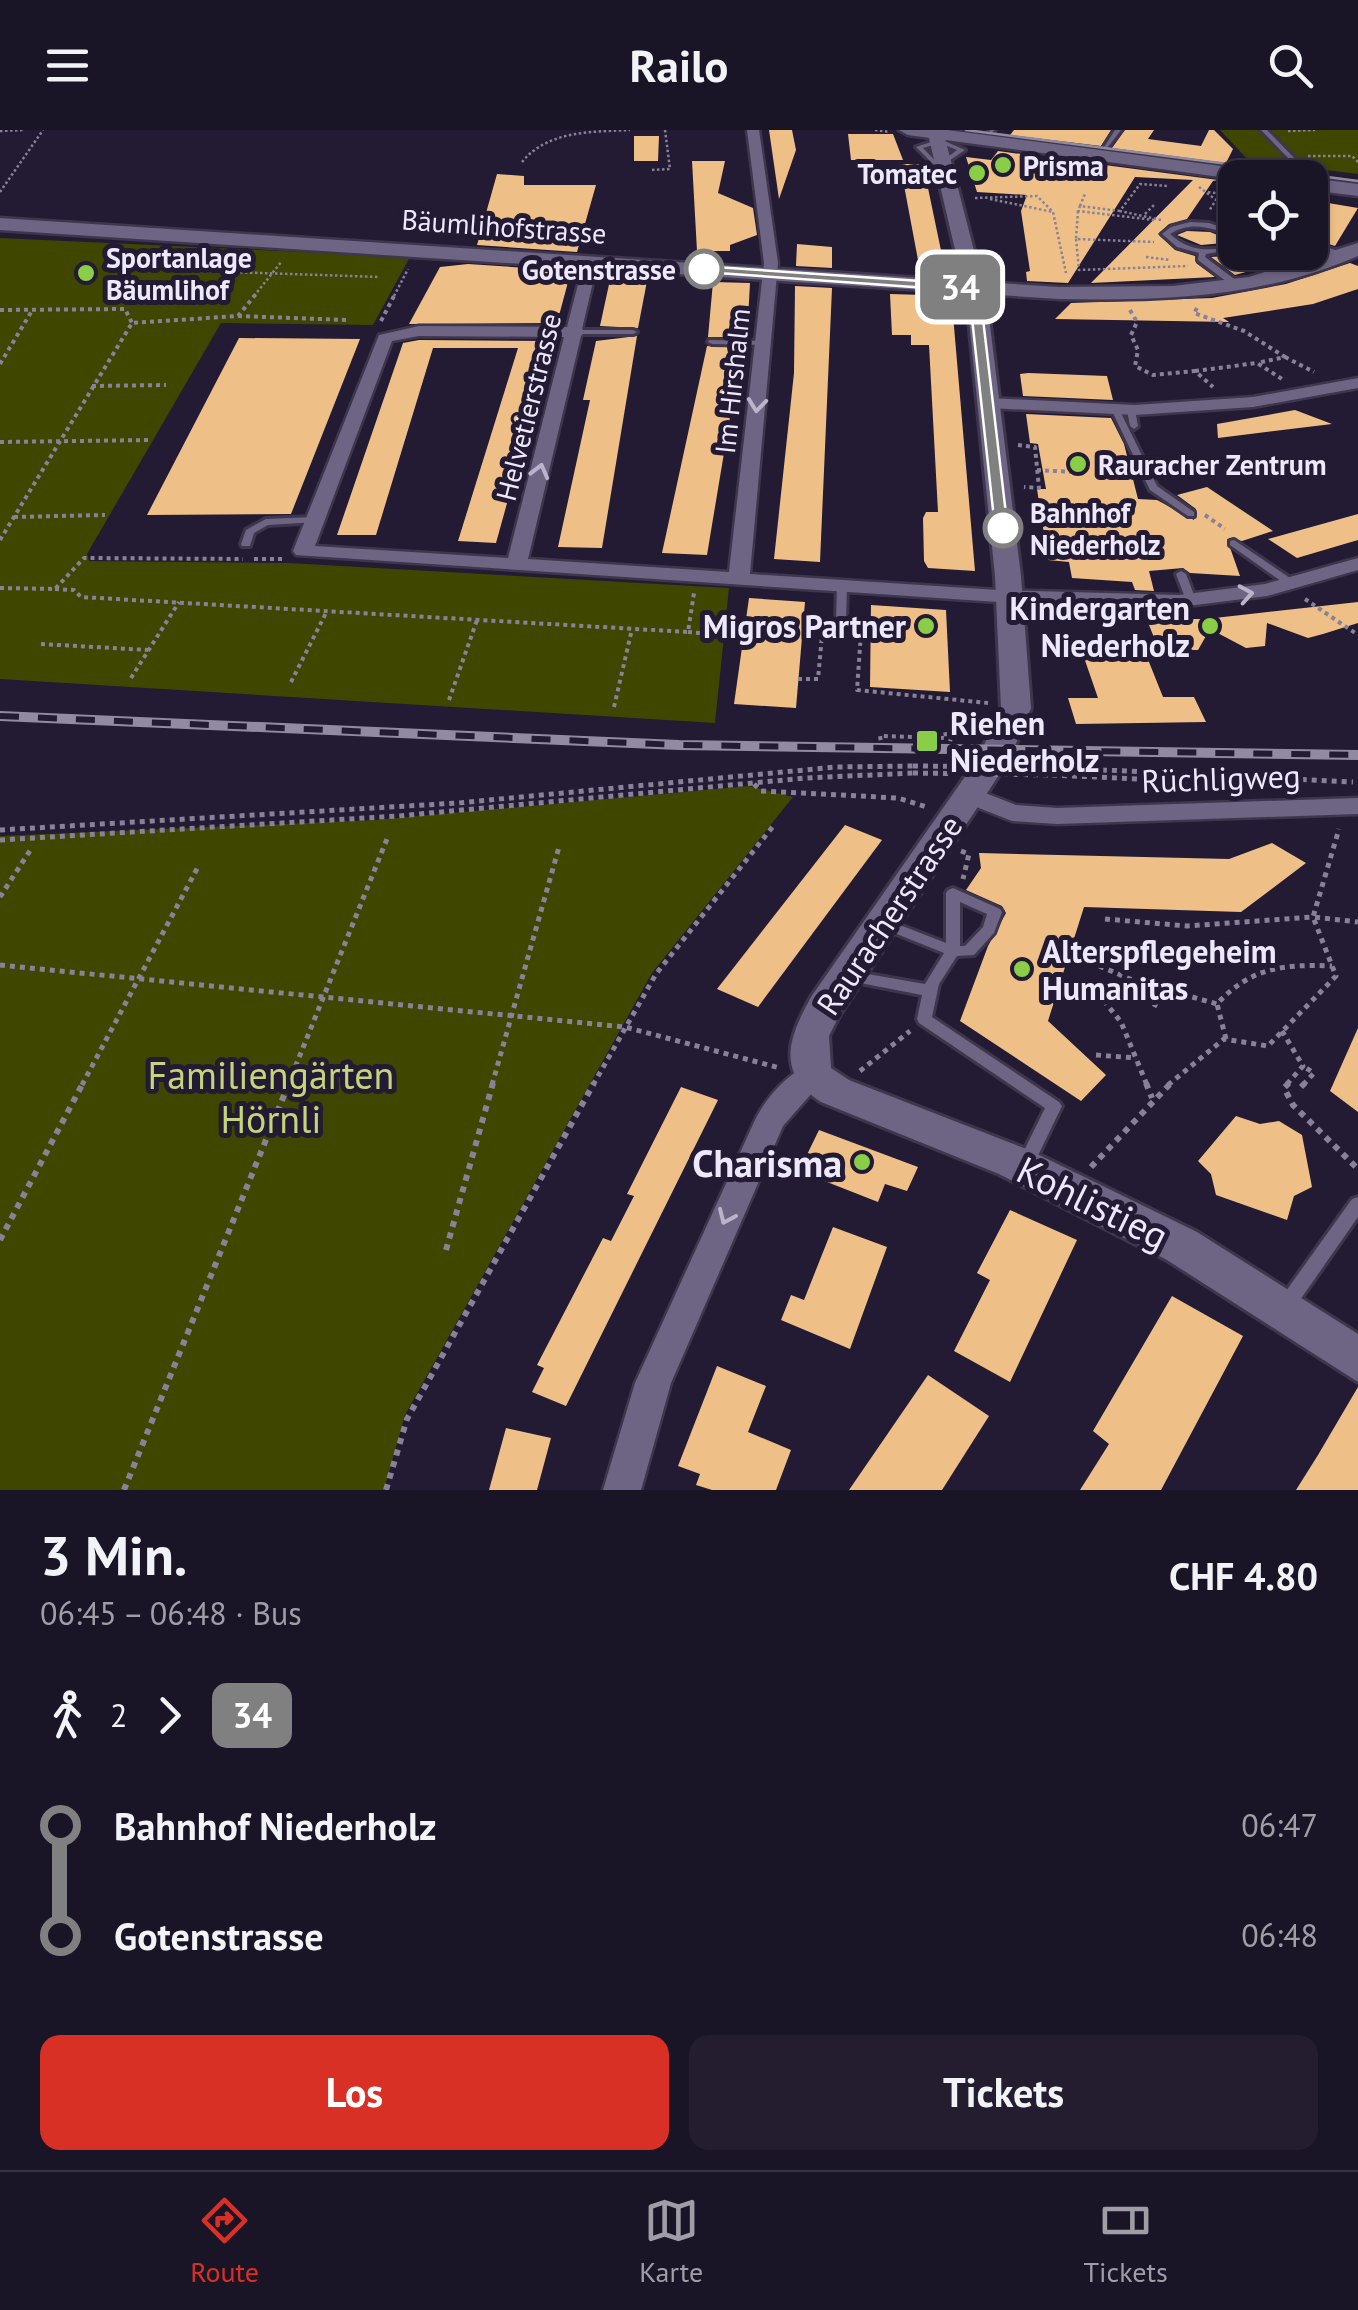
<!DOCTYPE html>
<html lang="de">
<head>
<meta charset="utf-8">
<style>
  body { margin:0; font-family:"PT Sans",sans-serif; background:#231d2f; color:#f1f3f6; height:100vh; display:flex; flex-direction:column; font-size:38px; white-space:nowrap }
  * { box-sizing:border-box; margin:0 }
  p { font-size:32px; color:#9f9ea7 }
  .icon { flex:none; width:55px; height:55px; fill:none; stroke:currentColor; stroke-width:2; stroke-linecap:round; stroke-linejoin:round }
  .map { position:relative; height:1360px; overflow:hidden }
  .side { display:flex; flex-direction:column; background:#1a1427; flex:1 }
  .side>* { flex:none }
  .badge { padding:0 20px; border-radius:15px; font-size:35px; line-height:65px }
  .buttons { position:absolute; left:1218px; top:30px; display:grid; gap:20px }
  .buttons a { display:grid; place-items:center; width:110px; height:110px; border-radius:20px; background:#1a1427; box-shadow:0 2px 8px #0004,0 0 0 2px #383344; font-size:50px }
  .map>.badge { position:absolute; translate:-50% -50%; box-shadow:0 0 0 5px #fff }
  .legs { display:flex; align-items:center; gap:15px; height:110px; padding:0 40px; font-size:32px }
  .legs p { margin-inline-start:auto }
  .head { display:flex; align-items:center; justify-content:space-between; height:170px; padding:0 40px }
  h1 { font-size:55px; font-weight:700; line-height:75px }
  .button { display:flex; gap:20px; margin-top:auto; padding:20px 40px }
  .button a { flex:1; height:115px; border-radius:20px; background:#d93025; color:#fff; font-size:40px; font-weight:700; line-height:115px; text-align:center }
  .button a+a { background:#231d2f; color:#f1f3f6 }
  ul { padding:0 40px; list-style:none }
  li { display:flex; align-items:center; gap:35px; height:110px; font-size:38px }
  li i { display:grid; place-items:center; width:15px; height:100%; margin:0 12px; background:currentColor }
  li i::after { content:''; width:25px; height:25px; margin:-12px; border:8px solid; border-radius:50%; background:#1a1427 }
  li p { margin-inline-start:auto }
  li:first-child i { background:linear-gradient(#0000 50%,currentColor 0) }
  li:last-child i { background:linear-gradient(currentColor 50%,#0000 0) }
  header { display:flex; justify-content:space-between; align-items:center; height:130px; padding:0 40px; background:#1a1427; font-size:45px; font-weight:700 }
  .tabs { display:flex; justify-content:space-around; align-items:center; height:140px; border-top:2px solid #383344; background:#1a1427; font-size:28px; color:#9f9ea7 }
  .tabs a { display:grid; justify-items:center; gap:5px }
  .tabs .selected { color:#d93025 }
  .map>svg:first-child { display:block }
  .green { fill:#3e4600 }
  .building { fill:#eec088 }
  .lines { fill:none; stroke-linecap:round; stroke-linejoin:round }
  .service-casing { stroke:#3e364c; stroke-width:6 }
  .minor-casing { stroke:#3e364c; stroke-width:5 }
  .tertiary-casing { stroke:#3e364c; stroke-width:6 }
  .secondary-casing { stroke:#3e364c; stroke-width:5 }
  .path-far3 { stroke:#888198; stroke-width:2.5; stroke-dasharray:2.5 2.5; stroke-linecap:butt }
  .path-far2 { stroke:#888198; stroke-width:4; stroke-dasharray:4 4; stroke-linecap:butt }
  .path-far1 { stroke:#888198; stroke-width:5; stroke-dasharray:5 5; stroke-linecap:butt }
  .path { stroke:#888198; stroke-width:6; stroke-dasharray:6 6; stroke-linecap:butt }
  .service { fill:#6e6584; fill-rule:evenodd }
  .minor { fill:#6e6584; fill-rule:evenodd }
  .tertiary { fill:#6e6584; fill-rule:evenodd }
  .secondary { fill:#6e6584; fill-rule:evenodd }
  .tram { stroke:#918aa0; stroke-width:2.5 }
  .rail-casing { stroke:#918aa0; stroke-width:10 }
  .rail { stroke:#231a34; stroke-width:6; stroke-dasharray:19; stroke-linecap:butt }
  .path-bridge { stroke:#888198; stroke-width:5; stroke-dasharray:5 5; stroke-linecap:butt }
  .oneway { stroke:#bab4cb }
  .line-1 { fill:#808080; stroke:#fff; stroke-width:2.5 }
  .poi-dot { fill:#8ace47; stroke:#231a34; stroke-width:4 }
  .stop-1-dot { fill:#fff; stroke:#808080; stroke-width:5 }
  .labels { text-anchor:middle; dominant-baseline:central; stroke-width:10; stroke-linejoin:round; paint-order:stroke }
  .far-poi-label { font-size:28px; font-weight:bold; fill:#ede8fb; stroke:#231a34; text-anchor:start }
  .far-street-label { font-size:28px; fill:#ede8fb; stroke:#231a34 }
  .far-stop-label { font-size:28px; font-weight:bold; fill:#ede8fb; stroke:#231a34; text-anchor:end }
  .poi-label { font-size:32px; font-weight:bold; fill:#ede8fb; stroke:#231a34; text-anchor:end }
  .street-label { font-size:32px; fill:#ede8fb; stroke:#231a34 }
  .near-park-label { font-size:38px; fill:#c5d478; stroke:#231a34 }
  .near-poi-label { font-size:38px; font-weight:bold; fill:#ede8fb; stroke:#231a34; text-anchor:end }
  .near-street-label { font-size:38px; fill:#ede8fb; stroke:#231a34 }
</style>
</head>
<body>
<header><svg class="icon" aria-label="menu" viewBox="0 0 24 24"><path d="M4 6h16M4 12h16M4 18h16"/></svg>Railo<svg class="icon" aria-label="search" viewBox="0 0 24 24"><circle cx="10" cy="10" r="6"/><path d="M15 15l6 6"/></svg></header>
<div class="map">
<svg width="1358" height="1360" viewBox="0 0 1358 1360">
  <rect width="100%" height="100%" fill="#231a34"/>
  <g class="green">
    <path d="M1220,0h138v44l-109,-13z"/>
    <path d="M981,1l377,49v5l-382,-49z"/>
    <path d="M0,108l410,19 -37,68 -152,-2 -134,231 2,7 199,2 441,25 -14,135 -715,-44z"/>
    <path d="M749,656l44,11 -141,176 -247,442 -21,75h-384v-654l375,-16z"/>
  </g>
  <g class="building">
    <path d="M769,0h23l4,20 -17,49z"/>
    <path d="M1014,0h97l-10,16 -91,-11z"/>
    <path d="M1125,0h29l-6,9 53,7 8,-16h5l19,19 -7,14 -114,-15z"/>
    <path d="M848,4h45l10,26h-52z"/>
    <path d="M634,6h25l-1,25h-24z"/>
    <path d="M998,21l220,29 -5,1 -26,38 -18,5 -11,10 17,16 20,6 1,7 19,14 -124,6 102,-103 -58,-3 -67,106 -41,-2 -1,-9 4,-1 -9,-60 6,-16 -50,-3 -11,-35 25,3z"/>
    <path d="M692,31h33l-7,32 35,15 4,27 -27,10v6h-33z"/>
    <path d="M900,34h23l20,96h-25z"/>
    <path d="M497,44l27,2v9h72l-19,67 -100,-7z"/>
    <path d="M1310,70l48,8 -23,38 -25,-8z"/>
    <path d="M1187,101l23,1 25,10 -34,3 -24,-10z"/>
    <path d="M797,114l35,3v21l-36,-2z"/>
    <path d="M1310,120l6,2 -81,23 -24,-18z"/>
    <path d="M1350,133l8,3v23l-45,15 -90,14 6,4 -174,-3 16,-16 141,-5 74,-14z"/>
    <path d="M468,134l103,7 -14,52 -148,1 31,-57z"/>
    <path d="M611,145l37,1 -10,52 -38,-2z"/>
    <path d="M713,152l37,1 -3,54h-39z"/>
    <path d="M795,156l37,2 -12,274 -46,-3 20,-186z"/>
    <path d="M890,164l34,1 2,19 27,1 22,256 -47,-3 -4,-7 -1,-43 3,-6h12l-9,-167h-18v-10h-19z"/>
    <path d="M637,206l-35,212 -44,-1 32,-147h-7l13,-59z"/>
    <path d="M239,208l121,1 -69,175 -144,1z"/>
    <path d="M419,210l133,1 -56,202 -38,-2 60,-193h-85l-57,187h-39l66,-192z"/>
    <path d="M707,216l39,2 -7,58 -7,-1 -25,150 -45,-2z"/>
    <path d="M1028,243l79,3 6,24 -90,-4 -3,-22z"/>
    <path d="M1295,280l37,14 -114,14 -1,-14z"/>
    <path d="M1026,284l85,4 13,26 14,55 19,1 37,20 2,-11 -19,-14 30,-8 66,44 -31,10 -15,-2 13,37 -50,-3 -7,-5 -34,3 5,20 -19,-1 -3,-8 -60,-4 -3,-16 -21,-2 -11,-71h9l-8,-45 -8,-1z"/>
    <path d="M1358,384v26l-61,18 -29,-19z"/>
    <path d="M749,468l56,4 -9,106 -62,-4z"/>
    <path d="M1358,472v21l-35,11 -15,4 -41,-15 -2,23 -19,2 -36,-19 -12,21h-39l-16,-40h16l2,9h45z"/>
    <path d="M871,475l75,5 4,82 -80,-5z"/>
    <path d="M1080,516l63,1 20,50h31l12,25 -130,2 -8,-26h30z"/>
    <path d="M845,695l37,15 -124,167 -41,-18z"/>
    <path d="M1272,713l34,20 -65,49 -157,-5 -36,114 58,54 -25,26 -121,-80 28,-75 18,-33 -4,-7 -36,-16 15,-22 -2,-15 250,6z"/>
    <path d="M1358,898v84l-28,-21z"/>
    <path d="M681,957l37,13 -152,306 -34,-14 12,-24 -7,-3 66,-127 8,3 23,-45 -7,-2z"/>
    <path d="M1236,986l24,8 19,-3 23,14 10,52 -18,9 -7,24 -71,-25 -5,-21 -13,-13z"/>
    <path d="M819,1000l99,37 -11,24 -22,-7 -7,18 -79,-31z"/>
    <path d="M1010,1080l67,30 -67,142 -56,-31 36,-71 -13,-7z"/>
    <path d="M833,1097l54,20 -37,102 -69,-29 10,-25 13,5z"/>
    <path d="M1172,1166l71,40 -82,154h-81l29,-46 -16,-13z"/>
    <path d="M717,1236l49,20 -18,46 43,18 -15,40h-64l-16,-5 4,-11 -22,-8z"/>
    <path d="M928,1245l61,41 -47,74h-93z"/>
    <path d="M1358,1257v103h-62l22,-35z"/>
    <path d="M506,1298l45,10 -14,52h-48z"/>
  </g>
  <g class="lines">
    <defs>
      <g id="service">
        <path d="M989,0h6l-4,3z"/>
        <path d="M1115,0h6l-13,17h-4z"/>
        <path d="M1261,0h6l30,31 -1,11h-4v-10z"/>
        <path d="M940,9l25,11 -22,15 -2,-3 16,-12 -17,-7 -17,5 24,25 1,1 -3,2 -29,-29z"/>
        <path d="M1190,92l19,1 26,9v5c-22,-9 -43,-17 -65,-3 19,18 41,18 65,11v4l-29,5 -1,3 36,27v4h-6l-37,-28 1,-7 -22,-6 -15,-13 9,-7z"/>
        <path d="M1310,111l36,13 1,2 -7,2 -30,-12z"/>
        <path d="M574,200h59l4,2 -4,2h-59z"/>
        <path d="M709,210l55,1 4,2 -4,2 -52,-1 -4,-2z"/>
        <path d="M1115,276l4,3 38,77 37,26v4h-6l-38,-26 -39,-81z"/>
        <path d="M1131,277l4,3 3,16 -4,3 -4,-3 -3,-16z"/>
        <path d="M314,387l5,3 -2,2 -49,3 -14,8 -4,13h-8l-1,-2 5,-14 20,-11z"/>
        <path d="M1234,410l62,42v4h-8l-58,-41v-4z"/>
        <path d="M1181,441l5,3 10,26 -1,2 -4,1 -5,-3 -10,-26z"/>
        <path d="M842,452l5,3 -1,38 -5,3 -5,-3 1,-38z"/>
        <path d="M953,758l47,21 2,3 -8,21 -20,22 -17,1 -18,28 -7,33 127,85 3,4 -31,64 -6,2 -6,-2 -2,-5 28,-57 -126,-85 -2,-4 5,-24 -72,-14 -5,-1 -2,-4 2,-4 5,-1 75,13 19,-31 -67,-27 -2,-3 2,-3 5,-2 64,25v-50l2,-3zM960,772l27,12 -4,13 -18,19h-5z"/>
        <path d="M1358,1067v20l-65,93 -6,2 -6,-2 -3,-6 3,-6 71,-99z"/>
      </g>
      <g id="minor">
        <path d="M747,0h12l19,133 -28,311 248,16 181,5 86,-11 93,-26v12l-91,26 -88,11 -181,-5 -702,-47 -3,-4 86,-216 40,-9 148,1 17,-66 7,-4 7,4 -16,68 3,3 -4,4 -53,223 201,13 35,-309zM419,206l145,1 -56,221 -193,-12 77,-205z"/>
        <path d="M1358,248v10l-105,19 -118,8 -146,-7 -9,-5 9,-5 146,7 118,-8z"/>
        <path d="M970,657l46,18 41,3 301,-10v16l-301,10 -45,-3 -51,-20 -3,-6 3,-6z"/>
        <path d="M812,934l11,3 4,9 -44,50 -112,257 -30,107h-38l32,-107 120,-263c11,-22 33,-48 57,-56z"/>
      </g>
      <path id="tertiary" d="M933,0l11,4 43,167 34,275 10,132 -22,52 -169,254 -11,22 2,32 18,12 180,70 168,82 161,102v48l-191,-122 -168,-86 -178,-72c-45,-30 -33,-63 -10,-105l167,-239 23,-50 -6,-132 -28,-275 -39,-167z"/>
      <g id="secondary">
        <path d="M899,0h48l320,42 9,6 -41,1 -327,-44z"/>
        <path d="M1310,48l48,6v12l-48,-6z"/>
        <path d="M0,88l1059,69 114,-1 76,-9 109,-34v13c-96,42 -196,45 -299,43l-1059,-69z"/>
      </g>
    </defs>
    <use href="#service" class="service-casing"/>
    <use href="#minor" class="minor-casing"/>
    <use href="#tertiary" class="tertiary-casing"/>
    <use href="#secondary" class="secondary-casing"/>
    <g class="path-far3">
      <path d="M875,0l15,2"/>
      <path d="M0,1l25,-1"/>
      <path d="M1288,1l27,-1"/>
      <path d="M1308,26h44l6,6"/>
      <path d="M522,32c26,-32 70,-30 108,-32"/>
      <path d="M652,40l18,-1 -5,-39"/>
      <path d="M1199,57l17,13 -7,11"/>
      <path d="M0,62l43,-62"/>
      <path d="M1208,62l27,4"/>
      <path d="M975,68l62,-2 16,16 13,61"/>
      <path d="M990,69l63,13"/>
      <path d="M1080,76l5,-12"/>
      <path d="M1078,81l-2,28 78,3"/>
      <path d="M1120,81l-40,-5 -2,5 76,9"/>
      <path d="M1145,84l10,-10"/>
      <path d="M1161,90l-41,-9 20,-27 28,2"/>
      <path d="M1076,109l3,31 109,-4"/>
      <path d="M1146,127l24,3"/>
      <path d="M200,141l180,6"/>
      <path d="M254,166l28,-35"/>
      <path d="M394,166l14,-27"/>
    </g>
    <g class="path-far2">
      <path d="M1197,178l-3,5 50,18 41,26 -28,6"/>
      <path d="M0,180l125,-1 7,14"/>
      <path d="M1130,180l7,12 -6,13 7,15 -3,16 18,9 42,-4 18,16"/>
      <path d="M238,186l109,4"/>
      <path d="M381,191l14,-27"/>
      <path d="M1285,227l29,15"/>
      <path d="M0,234l33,-55"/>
      <path d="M1195,241l62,-8 25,16"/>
      <path d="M92,256l74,-1"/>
      <path d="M0,312l150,-2"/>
      <path d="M1018,315l17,2 4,41 -15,-1"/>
      <path d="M1037,340l36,2"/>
      <path d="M1205,385l20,14"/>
      <path d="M14,387l91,-2"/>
      <path d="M0,410l132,-217 106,-7 18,-22"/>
      <path d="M254,429h29"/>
      <path d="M0,458l55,1 29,-31 159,1"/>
      <path d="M55,459l19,1 7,7 607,35 6,-39"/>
      <path d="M1305,469l53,36"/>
      <path d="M862,488l-5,72 131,13"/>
      <path d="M803,492h20"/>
      <path d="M688,502l23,2"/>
      <path d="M41,514l107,6"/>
      <path d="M131,548l48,-76"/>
      <path d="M798,549h20l5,-54"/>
      <path d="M291,552l36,-71"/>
      <path d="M449,570l28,-80"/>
      <path d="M614,577l18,-78"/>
      <path d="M882,618l-2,-12 66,2 -1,-7h31"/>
      <path d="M948,619l3,-11"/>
    </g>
    <g class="path-far1">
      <path d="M1042,637l311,15"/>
      <path d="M1052,645l217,10"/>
      <path d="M754,654l7,7 137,7 29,9"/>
      <path d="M0,700l458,-27 378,-36 77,-1"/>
      <path d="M0,710l398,-24 408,-38 107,-5"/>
      <path d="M961,721l8,3 -6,25"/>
      <path d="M0,767l31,-48"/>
      <path d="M1105,789l82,7 126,-9 26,-88"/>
      <path d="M1090,832l61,26 13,1"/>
      <path d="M0,835l625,62 155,41"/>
      <path d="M1091,855l30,37 26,63"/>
      <path d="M1154,877l10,-18 53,15"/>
      <path d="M1282,901l21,35 -17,19"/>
      <path d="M1226,909l-9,-35c34,-37 67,-40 115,-38"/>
      <path d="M1096,925l40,3"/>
      <path d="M860,941l50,-40"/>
      <path d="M82,955l117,-220"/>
      <path d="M288,955l99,-246"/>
      <path d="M492,955l67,-238"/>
      <path d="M593,955l63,-111 118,-149"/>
      <path d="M1168,955l56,-46 44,7 68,-70 -23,-59 45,5"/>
      <path d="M1303,955l11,-12 -11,-7"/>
    </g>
    <g class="path">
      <path d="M1146,953l6,15"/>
      <path d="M1289,953l-5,5 9,17 65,64"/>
      <path d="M1301,957l4,-4"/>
      <path d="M1091,1037l80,-84"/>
      <path d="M0,1110l83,-157"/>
      <path d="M446,1120l47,-167"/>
      <path d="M124,1360l165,-407"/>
      <path d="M386,1360l21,-71 187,-336"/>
    </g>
    <use href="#service" class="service"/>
    <use href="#minor" class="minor"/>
    <use href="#tertiary" class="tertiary"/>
    <use href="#secondary" class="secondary"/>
    <path class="tram" d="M966,0l392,51"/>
    <defs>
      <path id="rail" d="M0,586l679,29 679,10"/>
    </defs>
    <use href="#rail" class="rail-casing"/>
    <use href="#rail" class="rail"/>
    <g class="path-bridge">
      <path d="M913,636l129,1"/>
      <path d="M913,643l139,2"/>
    </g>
  </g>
  <defs><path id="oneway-chevron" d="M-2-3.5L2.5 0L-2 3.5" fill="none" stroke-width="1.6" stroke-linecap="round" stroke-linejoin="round" transform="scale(2.5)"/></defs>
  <g class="oneway">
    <use href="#oneway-chevron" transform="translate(757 275) rotate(96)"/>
    <use href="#oneway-chevron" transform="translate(540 341) rotate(-75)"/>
    <use href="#oneway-chevron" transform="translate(1246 464) rotate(-10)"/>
    <use href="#oneway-chevron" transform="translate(726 1087) rotate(114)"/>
  </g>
  <path class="line-1" d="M700,136l279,19 29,246 -13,-3 -26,-237 -265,-19z"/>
  <g class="poi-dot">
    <circle cx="1003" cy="35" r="10"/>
    <circle cx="977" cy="43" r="10"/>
    <circle cx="86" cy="143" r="10"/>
    <circle cx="1078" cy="334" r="10"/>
    <circle cx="926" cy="496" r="10"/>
    <circle cx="1210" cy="496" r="10"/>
    <rect x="915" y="599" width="24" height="24" rx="5"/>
    <circle cx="1022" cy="839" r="10"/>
    <circle cx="862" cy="1032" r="10"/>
  </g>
  <g class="stop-1-dot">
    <circle cx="704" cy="139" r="18"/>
    <circle cx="1003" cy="398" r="18"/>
  </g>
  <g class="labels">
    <g class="far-poi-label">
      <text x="1023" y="35">Prisma</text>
      <text x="957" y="43" text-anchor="end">Tomatec</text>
      <text x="106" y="127">Sportanlage<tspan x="106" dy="32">Bäumlihof</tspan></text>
      <text x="1098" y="334">Rauracher Zentrum</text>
    </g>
    <g class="far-street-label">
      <text transform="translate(504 96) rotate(4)">Bäumlihofstrasse</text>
      <text transform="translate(732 251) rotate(-84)">Im Hirshalm</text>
      <text transform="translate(528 277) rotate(-76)">Helvetierstrasse</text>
    </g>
    <g class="far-stop-label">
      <text x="676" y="139">Gotenstrasse</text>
      <text x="1030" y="382" text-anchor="start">Bahnhof<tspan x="1030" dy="32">Niederholz</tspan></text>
    </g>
    <g class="poi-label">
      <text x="1190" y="478">Kindergarten<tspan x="1190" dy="37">Niederholz</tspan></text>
      <text x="906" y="496">Migros Partner</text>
      <text x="950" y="593" text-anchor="start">Riehen<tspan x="950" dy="37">Niederholz</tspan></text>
      <text x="1042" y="821" text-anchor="start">Alterspflegeheim<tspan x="1042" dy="37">Humanitas</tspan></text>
    </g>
    <g class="street-label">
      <text transform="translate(1221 648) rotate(-2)">Rüchligweg</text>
      <text transform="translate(889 785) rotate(-56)">Rauracherstrasse</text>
    </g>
    <g class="near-park-label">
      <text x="271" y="944">Familiengärten<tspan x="271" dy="44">Hörnli</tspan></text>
    </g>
    <g class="near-poi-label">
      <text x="842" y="1032">Charisma</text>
    </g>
    <g class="near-street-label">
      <text transform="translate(1093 1072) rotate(26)">Kohlistieg</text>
    </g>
  </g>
</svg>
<div class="buttons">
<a><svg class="icon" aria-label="locate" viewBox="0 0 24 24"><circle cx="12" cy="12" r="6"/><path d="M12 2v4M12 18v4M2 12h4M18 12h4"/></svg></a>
</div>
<b class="badge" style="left:960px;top:157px;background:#808080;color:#fff">34</b>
</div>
<section class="side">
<div class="head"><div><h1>3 Min.</h1><p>06:45 – 06:48 · Bus</p></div><b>CHF 4.80</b></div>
<div class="legs"><svg class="icon" aria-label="walk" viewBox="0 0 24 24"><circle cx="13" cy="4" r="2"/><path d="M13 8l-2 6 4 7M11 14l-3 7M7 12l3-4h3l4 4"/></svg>2<svg class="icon" aria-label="forward" viewBox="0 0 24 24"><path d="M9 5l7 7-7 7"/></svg><b class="badge" style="background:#808080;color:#fff">34</b></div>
<ul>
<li><i style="color:#808080"></i><b>Bahnhof Niederholz</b><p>06:47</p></li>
<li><i style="color:#808080"></i><b>Gotenstrasse</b><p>06:48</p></li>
</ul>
<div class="button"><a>Los</a><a>Tickets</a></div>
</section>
<nav class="tabs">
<a class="selected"><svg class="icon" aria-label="directions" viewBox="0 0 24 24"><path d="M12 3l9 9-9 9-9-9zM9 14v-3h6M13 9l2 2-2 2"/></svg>Route</a>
<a><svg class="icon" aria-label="map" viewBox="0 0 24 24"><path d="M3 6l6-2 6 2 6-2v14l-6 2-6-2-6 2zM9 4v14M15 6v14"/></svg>Karte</a>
<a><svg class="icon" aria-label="tickets" viewBox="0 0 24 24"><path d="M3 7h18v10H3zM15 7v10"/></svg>Tickets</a>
</nav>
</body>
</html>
